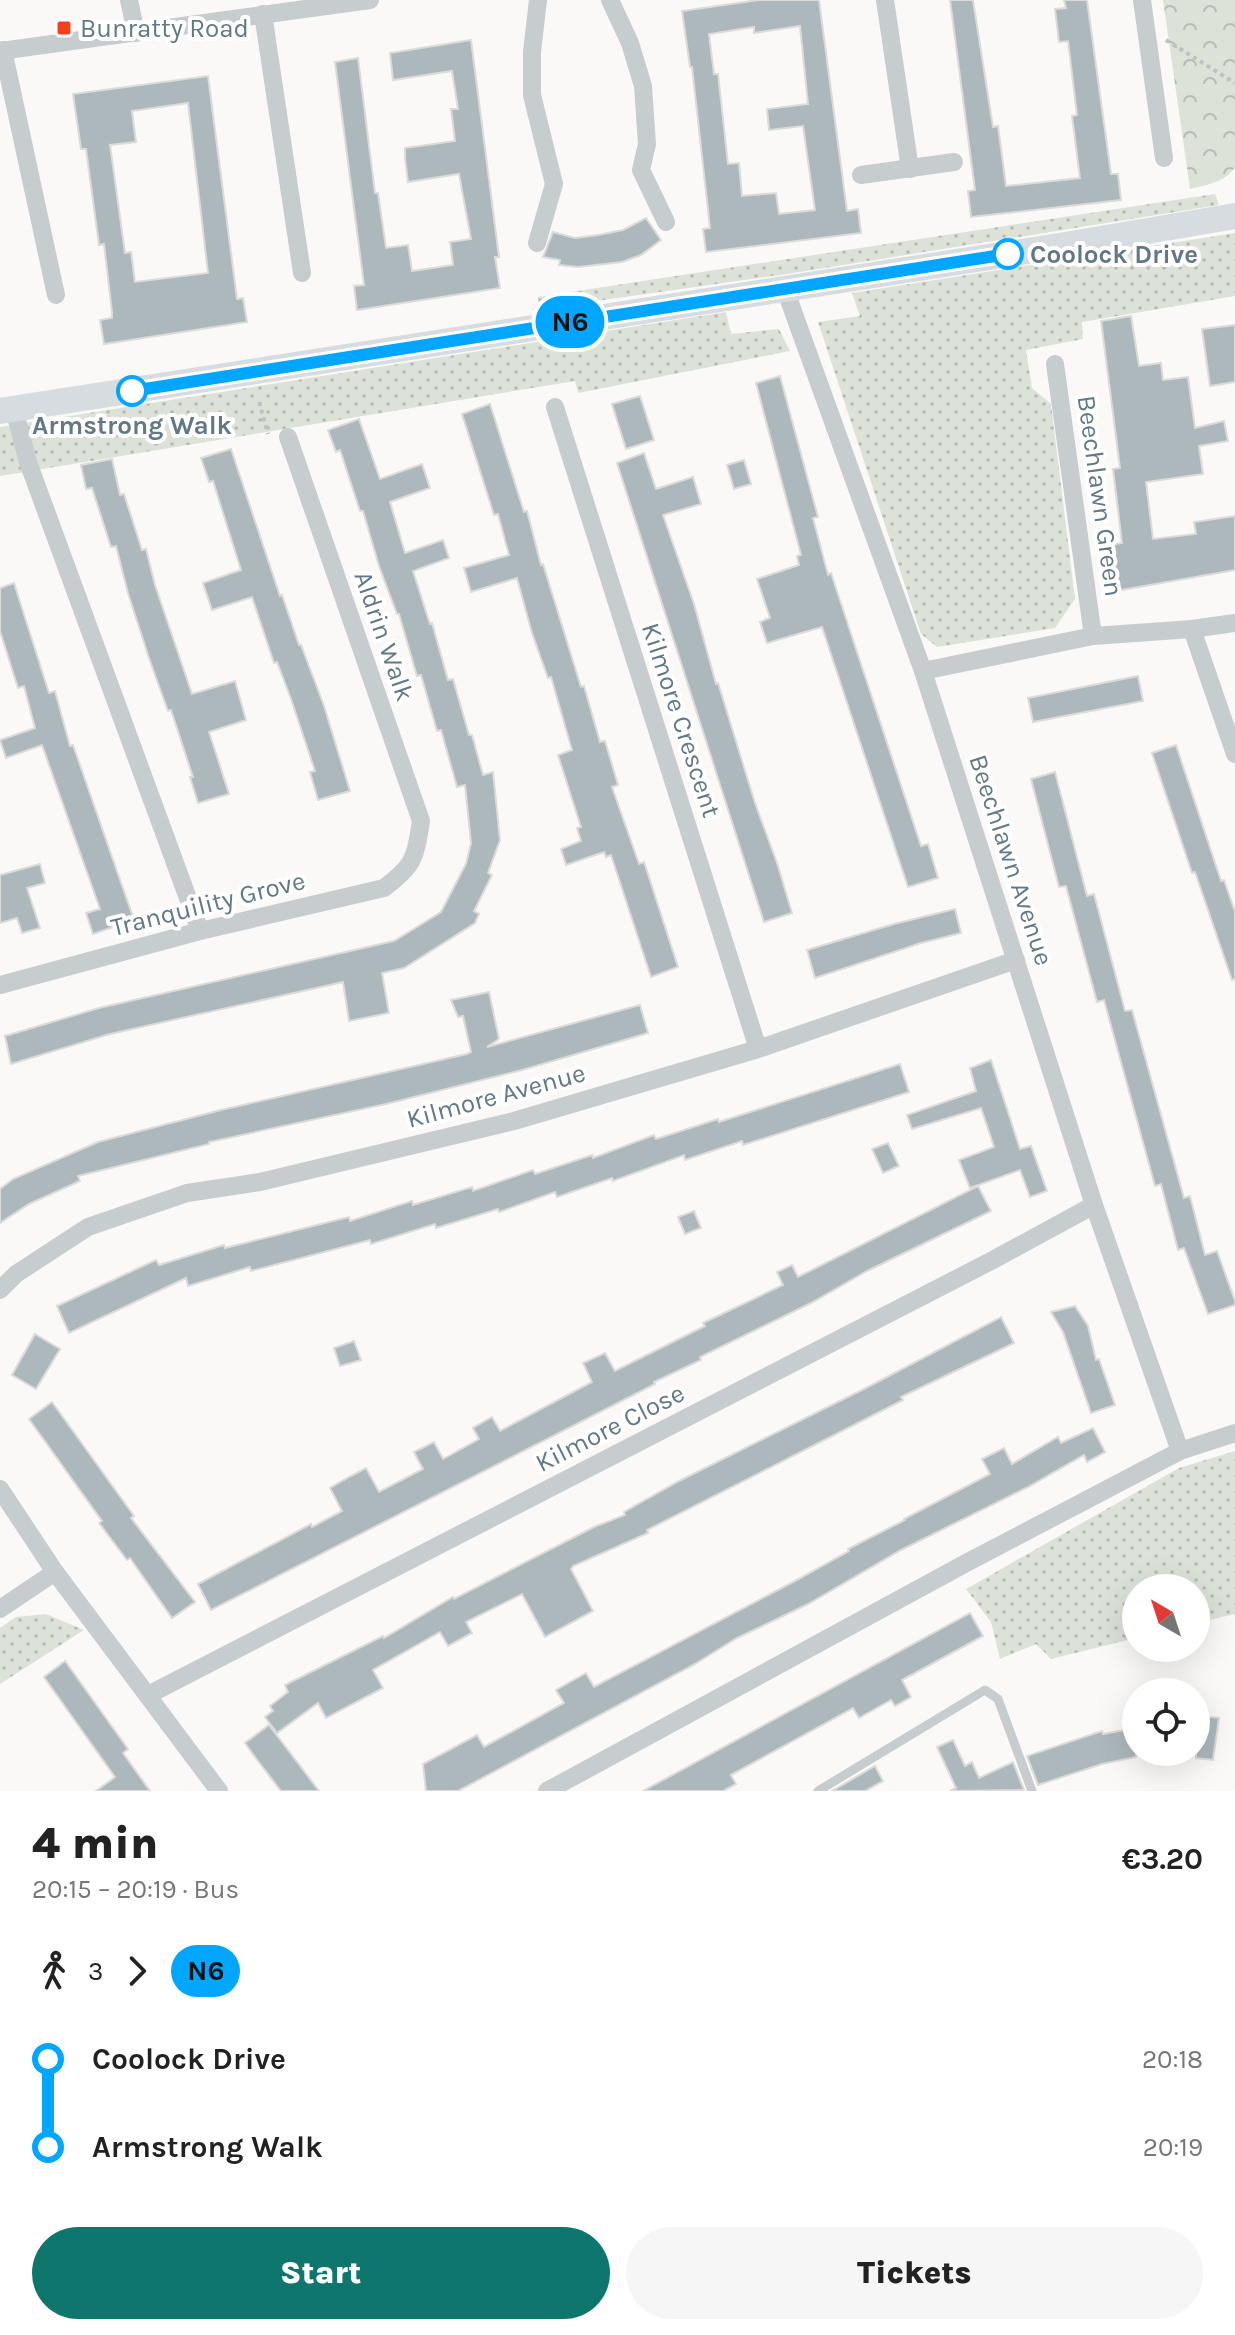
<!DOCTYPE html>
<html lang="en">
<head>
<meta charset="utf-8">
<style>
  body { margin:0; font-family:Karla,sans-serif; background:#f6f6f6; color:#222; height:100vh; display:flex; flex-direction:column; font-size:30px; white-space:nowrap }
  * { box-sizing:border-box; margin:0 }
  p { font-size:26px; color:#767676 }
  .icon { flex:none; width:44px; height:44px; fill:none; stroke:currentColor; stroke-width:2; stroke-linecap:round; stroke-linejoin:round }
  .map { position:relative; height:1791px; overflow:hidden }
  .side { display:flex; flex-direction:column; background:#fff; flex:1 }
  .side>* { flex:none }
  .badge { padding:0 16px; border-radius:26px; font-size:28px; line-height:52px }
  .needle { width:52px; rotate:321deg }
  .buttons { position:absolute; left:1122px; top:1574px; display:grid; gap:16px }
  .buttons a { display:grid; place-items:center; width:88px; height:88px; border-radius:50%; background:#fff; box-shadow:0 8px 32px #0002; font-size:40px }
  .map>.badge { position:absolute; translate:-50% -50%; box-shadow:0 0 0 4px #fff }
  .legs { display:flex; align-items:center; gap:12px; height:88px; padding:0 32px; font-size:26px }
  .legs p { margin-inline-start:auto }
  .headline { display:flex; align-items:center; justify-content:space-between; height:136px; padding:0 32px }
  h1 { font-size:44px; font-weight:800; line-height:60px }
  .action { display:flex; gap:16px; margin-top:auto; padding:16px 32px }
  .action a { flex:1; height:92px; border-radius:48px; background:#0f766e; color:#fff; font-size:32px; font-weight:800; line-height:92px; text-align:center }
  .action a+a { background:#f6f6f6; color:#222 }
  ul { padding:0 32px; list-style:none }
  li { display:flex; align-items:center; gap:28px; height:88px; font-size:30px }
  li i { display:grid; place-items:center; width:12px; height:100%; margin:0 10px; background:currentColor }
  li i::after { content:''; width:20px; height:20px; margin:-10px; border:6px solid; border-radius:50%; background:#fff }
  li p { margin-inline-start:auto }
  li:first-child i { background:linear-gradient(#0000 50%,currentColor 0) }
  li:last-child i { background:linear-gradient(currentColor 50%,#0000 0) }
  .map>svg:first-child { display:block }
  .grass { fill:url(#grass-dots) }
  .forest { fill:url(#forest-crowns) }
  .building { fill:#adb8bd; stroke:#dbdbd9; stroke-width:2; fill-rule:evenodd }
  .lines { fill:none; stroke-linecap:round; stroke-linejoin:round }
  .path { stroke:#bec2c4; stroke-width:4; stroke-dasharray:4 4; stroke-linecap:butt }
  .lane { stroke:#c7cccf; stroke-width:9 }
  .street { stroke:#c7cccf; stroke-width:18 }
  .secondary { stroke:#d6dcdf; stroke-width:26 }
  .line-1-casing { stroke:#fff; stroke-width:18 }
  .line-1 { stroke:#00a6ff; stroke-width:12 }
  .poi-dot { fill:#f3401d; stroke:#fff; stroke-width:3 }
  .stop-1-dot { fill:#fff; stroke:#00a6ff; stroke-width:4 }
  .labels { text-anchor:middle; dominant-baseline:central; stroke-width:8; stroke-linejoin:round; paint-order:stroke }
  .poi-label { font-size:26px; fill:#627885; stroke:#fff; text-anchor:start }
  .stop-label { font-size:26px; font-weight:bold; fill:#627885; stroke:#fff; text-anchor:start }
  .street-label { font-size:26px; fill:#627885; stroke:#fff }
</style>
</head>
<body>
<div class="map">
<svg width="1235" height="1791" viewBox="0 0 1235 1791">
  <defs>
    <pattern id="grass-dots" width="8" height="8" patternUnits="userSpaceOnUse" patternTransform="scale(2)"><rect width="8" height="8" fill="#dce2d8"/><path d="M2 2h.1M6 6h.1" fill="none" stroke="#b6bcb5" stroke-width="1.8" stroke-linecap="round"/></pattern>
    <pattern id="forest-crowns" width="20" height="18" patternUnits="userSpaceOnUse" patternTransform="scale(2)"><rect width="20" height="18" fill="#dce2d8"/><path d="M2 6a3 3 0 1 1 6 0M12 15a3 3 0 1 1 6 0" fill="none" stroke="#b6bcb5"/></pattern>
  </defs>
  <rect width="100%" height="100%" fill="#faf9f7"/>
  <g class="grass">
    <path d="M1215,194l4,11 -432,69 -254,36 5,-7v-6z"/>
    <path d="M1235,233v63l-153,26 1,17 -57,11 6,38 19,16 24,195 -20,29 -118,19 -16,-13 -103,-312 42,-6 -8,-23z"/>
    <path d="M726,312l5,22 48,-5 11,22 -212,42 -3,-12 -575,95v-49z"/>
    <path d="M1235,1451v163l-39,9v-35h-60v50l-85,21 -15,-15 -36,15 -9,-37 -25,-33 213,-121z"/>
    <path d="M46,1614l38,16 -84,54v-56l16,-11z"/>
  </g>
  <path class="forest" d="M1163,0h72v167c-9,15 -29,18 -45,22z"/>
  <g class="building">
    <path d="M759,0h60l28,211 11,-2 3,24 -155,19 -3,-23 7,-1 -18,-161h-2l-8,-56zM800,26l8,78 -41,5 2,21 34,-4 12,84 -36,4 -3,-21 -34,3 -3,-33 -11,1 -10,-90h-4l-5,-40 45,-7v6z"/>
    <path d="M950,0h23l20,127 5,-1 8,60 74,-8 -8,-62 5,-1 -9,-74 -9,1 -4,-33 11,-1 -2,-8h23l24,174h7l3,26 -150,17 -3,-26 7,-1z"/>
    <path d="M471,40l28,217h-4l5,31 -143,22 -3,-24 10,-1 -29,-223 23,-4 17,135h3l8,55 22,-3 4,26 41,-6 -3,-23 21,-3 -12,-65 -51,8 -3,-24v-10l50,-7 -4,-32h7l-6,-38 -59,9 -3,-27z"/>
    <path d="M208,76l29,223 6,-1 4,24 -143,22 -4,-24 12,-2v-6l-8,-68 -5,1 -13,-96h-5l-8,-55zM188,103l20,170 -73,9 -4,-30 -6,1 -15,-108 26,-3 -4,-31z"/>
    <path d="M646,218l15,22 -20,15 -19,7 -44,5 -19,-2 1,-5 -17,-3 10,-25 22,6 23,-3 25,-5z"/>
    <path d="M1131,316l8,50 22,-3 2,17 25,-3 7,51 29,-7 4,20 -29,5 4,28 -57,8 7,57 43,-5 -2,-12 41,-6v54l-125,22 -8,-46 20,-3 -9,-74 7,-1 -19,-147z"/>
    <path d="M1235,325v57l-25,4 -8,-57z"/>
    <path d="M780,376l38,141 -5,1 15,57 3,-2 90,273 7,-2 10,34 -30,9 -86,-260 -55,16 -7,-21 10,-4 -13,-39 42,-14 -2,-9 4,-1 -45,-172z"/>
    <path d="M640,396l14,44 -28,9 -14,-45z"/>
    <path d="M490,404l34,108 3,-1 14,54 2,-1 38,123 3,-1 16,56 5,-1 13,44 -6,2 27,77 5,-2 34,105 -27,10 -40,-122 -5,2 -2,-5 -38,13 -5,-16 20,-8 -4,-13 4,-1 -23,-72 14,-5 -21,-73 -3,1 -16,-45 -15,-55 -46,14 -7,-24 45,-13 -11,-41 -4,1 -32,-101z"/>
    <path d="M359,419l21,60 42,-15 8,24 -40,14 15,51 38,-13 6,18 -36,13 17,53 2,-1 16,57 5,-1 16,56h3l11,40 10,-3 7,68 -12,33 4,2 -18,36 5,3 -4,9 -71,45 -22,5 7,40 -40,8 -6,-39 -233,52 -99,30 -6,-28 94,-28 295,-67 47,-29 25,-48 5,-21 -6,-58 -8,2 -16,-57 -4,1 -16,-56 -4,1 -18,-62h-2l-18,-48 -16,-55h-3l-20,-61 -4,2 -8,-22z"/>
    <path d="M231,449l49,147 2,-1 17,50h2l23,61 26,85 -32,9 -8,-28 5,-1 -24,-72 -14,-37 -3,1 -22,-66 -40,13 -9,-27 38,-13 -28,-89 -4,1 -8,-24z"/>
    <path d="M644,453l12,36 37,-12 8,27 -38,11 31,89 22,80 2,-1 37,120 22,60 15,50 -28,9 -147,-459z"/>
    <path d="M112,459l8,36 4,-1 18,56 4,-1 9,36 37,109 43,-13 11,39 -37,12 20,62 -31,9 -8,-26h3l-22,-67 -3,1 -18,-50 -22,-68 -12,-47 -5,1 -19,-59 -6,1 -5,-24z"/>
    <path d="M744,460l7,24 -17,5 -7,-24z"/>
    <path d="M14,583l35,110 6,-2 15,55 3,-1 61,175 -41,14 -7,-21 14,-4 -58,-164 -36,13 -6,-18 35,-12 -11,-42 -6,2 -18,-57v-43z"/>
    <path d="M1138,676l5,25 -110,21 -5,-24z"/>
    <path d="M1176,745l45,136 3,-1 11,32v67l-3,1 -37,-108 -3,1 -40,-120z"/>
    <path d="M1055,772l32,124 7,-2 31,117 7,-1 52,188 6,-2 15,59 12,-4 18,50v4l-27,9 -24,-66 -6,2 -17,-66 -6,2 -51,-186 -7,2 -31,-116 -7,1 -28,-108z"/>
    <path d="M40,864l5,19 -18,5 13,40 -18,5 -5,-15 -17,5v-48z"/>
    <path d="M955,909l6,24 -40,10 -106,35 -8,-28 87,-26z"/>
    <path d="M489,992l10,47 -12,8 153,-42 8,28 -126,37 -136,34 -177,38v2l-131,32 2,5 -51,23 -29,19v-34l13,-10 85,-37 123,-32 246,-56 4,-2 -8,-36 -5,1 -7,-17z"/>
    <path d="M991,1060l29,89 11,-3 16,45 -17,6 -10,-27 -50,18 -11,-28 35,-13 -13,-39 -69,21 -5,-14 69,-24 -6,-23z"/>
    <path d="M900,1064l9,28 -166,53 -1,-4 -57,19 -1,-5 -71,26 -1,-3 -55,19 -2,-5 -56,20 -1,-3 -62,19 -1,-4 -64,20 -1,-4 -119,31 -1,-4 -62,19 -2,-8 -117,55 -12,-27 99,-46 3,5 65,-20 1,3 124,-31 1,4 62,-20 1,4 59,-18 1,4 60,-21 2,4 57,-19 1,3 61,-23 2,4 62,-20 1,3z"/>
    <path d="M888,1143l11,23 -16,7 -11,-24z"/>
    <path d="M978,1186l13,25 -124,60 -56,32 -111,54 1,3 -47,22 1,2 -444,226 -13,-26 113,-60 1,3 30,-16 -12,-23 21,-12 15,-8 13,24 44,-23 -9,-17 20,-10 9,17 36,-20 -6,-11 19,-11 8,14 92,-49 -9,-19 22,-10 10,18 90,-45 -2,-3 80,-38 -6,-13 15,-7 6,12z"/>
    <path d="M694,1211l7,17 -16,6 -7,-17z"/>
    <path d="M1075,1306l13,20 8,34 3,-1 16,46 -24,8 -28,-81 -12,-20z"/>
    <path d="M1001,1317l13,26 -113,54 2,3 -256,130 1,3 -75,33 -2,3 22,42 -48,26 -23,-43 -56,28 6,11 -24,13 -8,-14 -67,38 10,18 -57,30 -8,-15 -41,30 -12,-16 8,-6 -3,-5 18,-14 -3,-7 98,-49 1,2 69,-41 1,2 140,-72 31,-12 -1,-3 55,-31 187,-93z"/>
    <path d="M35,1334l25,15 -24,40 -24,-14z"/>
    <path d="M354,1341l7,19 -21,6 -6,-18z"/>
    <path d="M52,1402l82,114 -3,2 64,84 -23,16 -42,-60 -3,2 -28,-37 3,-2 -73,-102z"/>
    <path d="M1093,1428l12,24 -18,10 -3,-7 -56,32 -127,63 -93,54 -71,34 -42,26 -237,127h-32l-3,-27 54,-29 7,12 80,-44 -8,-13 30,-17 8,14 201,-106 54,-30 -1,-2 57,-29 -1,-1 86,-45 -8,-15 22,-11 8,16 46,-27 3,6z"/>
    <path d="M970,1613l13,23 -81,44 9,17 -16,9 -4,-6 -32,18 -6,-10 -122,67 5,9 -13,7h-80z"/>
    <path d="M65,1661l63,88 -5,4 27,38h-54l19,-14 -71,-100z"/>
    <path d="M1196,1715l23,3 -6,42 -17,-2z"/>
    <path d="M269,1725l50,66h-38l-23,-30 -13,-18z"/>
    <path d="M1136,1728v29l-34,7 -64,21 -11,-29 75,-25 1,3z"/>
    <path d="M953,1740l12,26 7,-4 7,16 34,-16 11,28 -74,1 6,-3 -19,-41z"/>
    <path d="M875,1766l8,15 -18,10h-33z"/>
  </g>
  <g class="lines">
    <g class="path">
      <path d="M1166,40l69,43"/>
      <path d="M259,402l9,32"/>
    </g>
    <path class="lane" d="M818,1791l167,-101 13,9 34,92"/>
    <g class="street">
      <path d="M129,0l7,33"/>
      <path d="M610,0l20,43 13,43 4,58 -6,26 25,52"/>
      <path d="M885,0l25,169"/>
      <path d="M1142,0l22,158"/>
      <path d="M263,14l39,259"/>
      <path d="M3,50l53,245"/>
      <path d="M0,51l370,-51"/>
      <path d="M861,175l93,-13"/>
      <path d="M537,243l17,-59 -22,-89v-43l6,-52"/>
      <path d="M785,289l138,382 171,534 86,246"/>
      <path d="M1055,364l38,272"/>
      <path d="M555,407l203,642"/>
      <path d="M14,409l14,53 172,469"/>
      <path d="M1192,629l43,125"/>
      <path d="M923,671l170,-35 99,-7 43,-6"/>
      <path d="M0,985l200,-54 184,-43c31,-23 31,-30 37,-67l-133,-384"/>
      <path d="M0,1290l16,-16 72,-47 99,-34 73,-11 254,-61 244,-72 258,-89"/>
      <path d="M0,1489l55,83 164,219"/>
      <path d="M0,1609l55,-37"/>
      <path d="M148,1695l843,-434 103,-56"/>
      <path d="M547,1791l421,-229 212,-111 55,-18"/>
    </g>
    <path class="secondary" d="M0,411l1047,-163 188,-32"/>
  </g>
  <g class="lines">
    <defs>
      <path id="line-1" d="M132,391l876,-137"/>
    </defs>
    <use href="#line-1" class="line-1-casing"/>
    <use href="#line-1" class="line-1"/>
  </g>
  <rect class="poi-dot" x="56" y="20" width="16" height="16" rx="4"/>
  <g class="stop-1-dot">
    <circle cx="1008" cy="254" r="14"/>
    <circle cx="132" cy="391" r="14"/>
  </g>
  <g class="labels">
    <g class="poi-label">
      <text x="80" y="28">Bunratty Road</text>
    </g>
    <g class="stop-label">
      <text x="1030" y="254">Coolock Drive</text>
      <text x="132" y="425" text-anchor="middle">Armstrong Walk</text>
    </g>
    <g class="street-label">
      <text transform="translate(1100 496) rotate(82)">Beechlawn Green</text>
      <text transform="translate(384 636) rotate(71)">Aldrin Walk</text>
      <text transform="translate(681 720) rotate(72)">Kilmore Crescent</text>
      <text transform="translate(1011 860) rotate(72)">Beechlawn Avenue</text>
      <text transform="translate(208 904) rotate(-14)">Tranquility Grove</text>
      <text transform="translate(496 1096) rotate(-15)">Kilmore Avenue</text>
      <text transform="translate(610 1428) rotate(-27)">Kilmore Close</text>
    </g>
  </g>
</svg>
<div class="buttons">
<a><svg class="needle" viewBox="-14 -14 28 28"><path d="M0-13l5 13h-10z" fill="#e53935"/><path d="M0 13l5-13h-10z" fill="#767676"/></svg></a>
<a><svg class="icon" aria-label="locate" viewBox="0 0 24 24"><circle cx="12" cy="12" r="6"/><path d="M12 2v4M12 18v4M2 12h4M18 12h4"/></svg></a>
</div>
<b class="badge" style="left:570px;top:322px;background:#00a6ff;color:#111">N6</b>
</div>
<section class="side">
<div class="headline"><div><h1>4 min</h1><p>20:15 – 20:19 · Bus</p></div><b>€3.20</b></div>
<div class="legs"><svg class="icon" aria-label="walk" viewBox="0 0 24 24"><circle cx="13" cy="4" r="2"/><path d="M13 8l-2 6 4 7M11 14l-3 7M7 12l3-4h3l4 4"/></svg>3<svg class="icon" aria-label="forward" viewBox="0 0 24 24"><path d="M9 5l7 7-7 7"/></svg><b class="badge" style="background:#00a6ff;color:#111">N6</b></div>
<ul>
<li><i style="color:#00a6ff"></i><b>Coolock Drive</b><p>20:18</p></li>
<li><i style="color:#00a6ff"></i><b>Armstrong Walk</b><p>20:19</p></li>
</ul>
<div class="action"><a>Start</a><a>Tickets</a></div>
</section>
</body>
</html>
